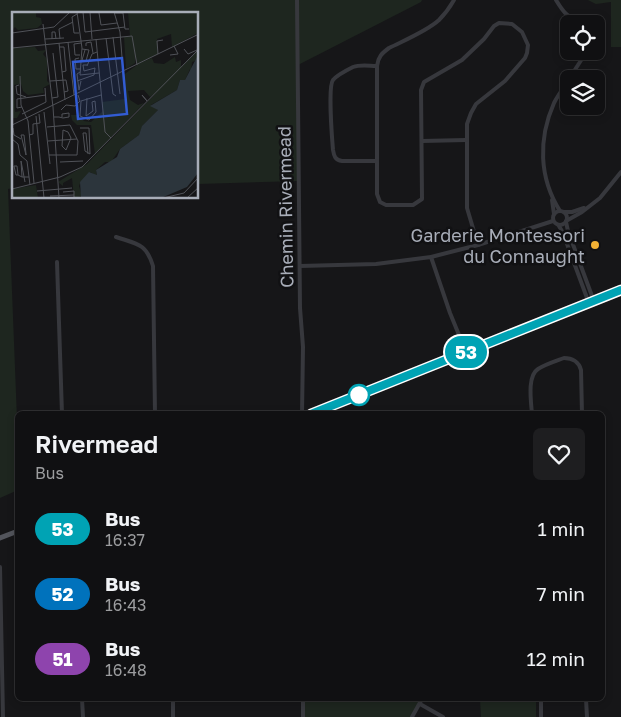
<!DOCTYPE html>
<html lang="en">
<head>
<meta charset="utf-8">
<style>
  body { margin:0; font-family:"Golos Text",sans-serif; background:#1e1e20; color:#f1f3f6; height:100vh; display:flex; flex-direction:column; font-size:19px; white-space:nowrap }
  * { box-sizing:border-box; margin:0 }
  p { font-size:16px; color:#9c9d9f }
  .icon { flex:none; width:28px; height:28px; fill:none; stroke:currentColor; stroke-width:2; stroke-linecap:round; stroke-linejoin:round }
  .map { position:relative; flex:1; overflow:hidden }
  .sheet { position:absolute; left:15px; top:411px; width:590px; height:290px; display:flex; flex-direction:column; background:#101012; border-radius:8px; box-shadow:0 2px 8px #0003,0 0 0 1px #303032 }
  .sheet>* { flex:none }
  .badge { padding:0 10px; border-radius:16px; font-size:18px; line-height:32px }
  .tools { position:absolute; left:560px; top:15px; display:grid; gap:10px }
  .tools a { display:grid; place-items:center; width:45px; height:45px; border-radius:8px; background:#101012; box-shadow:0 2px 8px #0003,0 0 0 1px #303032; font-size:25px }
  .map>.badge { position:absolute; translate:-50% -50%; box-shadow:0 0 0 2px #fff }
  .round { display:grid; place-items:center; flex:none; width:52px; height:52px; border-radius:8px; background:#1e1e20 }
  .headline { display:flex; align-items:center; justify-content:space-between; height:85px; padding:0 20px }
  h1 { font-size:24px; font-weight:600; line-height:38px }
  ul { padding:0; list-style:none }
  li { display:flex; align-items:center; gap:15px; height:65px; padding:0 20px }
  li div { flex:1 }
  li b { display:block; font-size:19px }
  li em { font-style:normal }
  li .badge { min-width:55px; font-weight:700; text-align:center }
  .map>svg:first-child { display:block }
  .green { fill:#1e261f }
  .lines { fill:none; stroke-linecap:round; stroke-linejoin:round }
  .minor { stroke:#37383d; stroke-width:4 }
  .major { stroke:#53555c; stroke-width:5 }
  .line-casing { stroke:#fff; stroke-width:11 }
  .line { stroke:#00a3b4; stroke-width:8 }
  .poi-dot { fill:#f2b134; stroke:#111113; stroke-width:2 }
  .stop-dot { fill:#fff; stroke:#00a3b4; stroke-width:2.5 }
  .labels { text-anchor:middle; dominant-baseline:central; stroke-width:5; stroke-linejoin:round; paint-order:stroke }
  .street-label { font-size:18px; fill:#a8adb8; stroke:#111113 }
  .poi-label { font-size:18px; fill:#a8adb8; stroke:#111113; text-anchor:end }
  .inset-road { fill:none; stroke:#505258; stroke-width:1 }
  .view { fill:#325cd3; fill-opacity:0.15; stroke:#325cd3; stroke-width:2.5 }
  .inset-edge { fill:none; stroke:#a8adb8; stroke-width:2.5 }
</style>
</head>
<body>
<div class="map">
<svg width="621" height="717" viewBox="0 0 621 717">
  <rect width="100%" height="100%" fill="#161618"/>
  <g class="green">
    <path d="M0,0h422l-1,2 -123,63 1,116 -101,3v-170h-184v174l-6,1 9,230 1,71 -18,8z"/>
    <path d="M588,0h33v47h-10v-45l-15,2z"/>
    <path d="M303,699h119l-10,18h-109z"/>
    <path d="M480,699h56v18h-55z"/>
  </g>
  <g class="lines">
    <g class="minor">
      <path d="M297,0l3,308 3,39 -1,67"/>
      <path d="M454,0c-4,7 -9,14 -15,20 -12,11 -34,20 -50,28 -7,5 -11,9 -12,18v128l3,8 6,3h27l9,-6 -1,-109 3,-8 38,-22 22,-21 10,-13 5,-3 13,1 10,8 6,13 -1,8 -2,5 -20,23 -29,23 -5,9 -4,11v84l11,37"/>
      <path d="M556,0c12,20 13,16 33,24"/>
      <path d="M377,66c-8,0 -16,-2 -24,1 -6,3 -16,8 -20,13 -5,6 -1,58 0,70 1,6 2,10 9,11h35"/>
      <path d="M569,79l18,-28"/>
      <path d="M422,141l44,-1"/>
      <path d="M552,200l2,14"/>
      <circle cx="560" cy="218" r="7"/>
      <path d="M560,211c-21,-33 -22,-72 -6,-108 4,-8 10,-16 15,-23"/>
      <path d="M564,212h8l12,-4"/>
      <path d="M566,221l16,-9 18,-14 21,-26"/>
      <path d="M566,222l2,9 24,65v6"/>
      <path d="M559,226l4,7 24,65 5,4"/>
      <path d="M116,237c21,7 30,6 37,29l2,148"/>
      <path d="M431,257l19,56 16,39"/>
      <path d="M57,262l5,152"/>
      <path d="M300,266l76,-2 55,-7 47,-12 75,-24"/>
      <path d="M532,414c-1,-13 -5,-38 6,-45 8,-5 18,-8 26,-11 8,0 15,4 17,12l1,44"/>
      <path d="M0,567l3,150"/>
      <path d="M82,699l1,18"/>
      <path d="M173,699v18"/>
      <path d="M303,699v18"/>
      <path d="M541,699v18"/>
      <path d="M586,699l1,18"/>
      <path d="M420,704l23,13"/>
      <path d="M412,717l10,-18"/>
    </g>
    <g class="major">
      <path d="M311,414l310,-124"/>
      <path d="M0,538l18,-7"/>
    </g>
  </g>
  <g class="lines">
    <defs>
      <path id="line" d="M311,414l310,-124"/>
    </defs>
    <use href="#line" class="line-casing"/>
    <use href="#line" class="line"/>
  </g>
  <circle class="poi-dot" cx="595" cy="245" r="5"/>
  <circle class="stop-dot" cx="359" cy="395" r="10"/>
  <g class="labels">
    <g class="street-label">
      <text transform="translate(285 207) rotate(-91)">Chemin Rivermead</text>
    </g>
    <g class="poi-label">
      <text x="585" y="235">Garderie Montessori<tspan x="585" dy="21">du Connaught</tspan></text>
    </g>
  </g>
  <g transform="translate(12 12)">
    <rect width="186" height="186" fill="#161618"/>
    <path d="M0,0h29l-5,1v4l5,1 1,6 -5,4 -19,2 -3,-3 -3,3zM116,0h70v21l-26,14 -1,-13 -14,5 1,15 -21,10 15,-6 2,5 10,1 11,-7 1,5 5,-2v7l17,-17 -1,10 -5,2 -1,9 -1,-2 -5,11h-5l-3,10 -26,15 7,5 -15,15 -4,10 -19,14 -9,13h-6l-9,8 1,6 -7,-4 -6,8 3,2 -6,-1 -2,5 3,10 -8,2 -2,-20 -9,5v3l-5,-4 29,-18 70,-72 -7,5 -6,-7 -16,1 2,9 8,5 6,-2 -49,51 -4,-29h-14l-5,-5 -1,-5h7l6,6 7,1 12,-11 -1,-9 23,-3 -3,-23 15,-11 -2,-10v8l-9,6 -2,-32 6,-1zM23,35l3,4 8,-1 -3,4 4,5v22l3,3 -7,4 1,5 -16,2 -5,-4 -2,-7 -7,1 1,27 6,-1 -4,7h-4l-1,-70zM24,173l2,13h-26v-9z" fill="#1e261f"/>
    <path d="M186,43v118l-11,14 -26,11h-80l-1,-16 9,-10 8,3 -1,-5 21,-13 3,-8 19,-14 3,-9 16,-16 -8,-4 27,-16 3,-10h5z" fill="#2c353c"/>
    <path class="inset-road" d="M65,0l5,36 -2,27 19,-2M71,0l2,20 40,-5M78,0l2,27M102,0l6,20 3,38M87,1l2,12 16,-2M102,1h9l2,16h4M65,2l-5,3 2,16h5M31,12l10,83M0,21l42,-6 16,-15M101,25l7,57M94,26l7,56 3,2M33,27l19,-1M40,27v-7h3l1,7M48,27l-1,-10 14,-7M84,27l9,93 6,6M56,30l6,53M47,31l6,57M74,34v-3l5,-1 2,11M47,35h5l2,24 -4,1M0,36l120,-12 5,29M70,37l7,1 -3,11M172,37l4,5 9,-4M73,38l-3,10 5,1M146,42l-1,-13 6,-1M68,43h-5l-1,-11 7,-1M158,43l8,-1 -4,-8M67,46l-4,1 1,10h4M75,54l5,-12 5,-2M68,60l-3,2 2,16 2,-9M8,64l1,29 7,16 6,62M38,69l16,-1 2,11 -4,1M65,69l17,-6 1,-7 -11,3 -1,-6h4M7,73l-3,1 1,8 9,3M40,86l6,-1 -5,-44M75,86l-1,18 7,-5 -1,-9 3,-1M69,89l-1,15 9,4 7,-8 -1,-11M69,89l20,-6M135,89l-5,-6 5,6M10,95l-5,1v-9l29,-4M41,95l6,91M49,98l5,-5 9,1 5,-5 -2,-6M32,100l6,52M10,102l24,-12 -1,-14M24,104l8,82M42,105h5l4,1 6,-1v-4l-7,1v3M0,113l187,-91M35,115l23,-2 8,16 -1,14h-28M1,116l1,7 7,4M68,116h9l1,26 -5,-3 -2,-18M51,118l5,2 3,6 -5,12 -4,-4zM71,121h3l2,21M12,123l2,19v1l-5,-20zM17,123l4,-1v-10l7,-1 -1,-9M0,127l6,5 2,11 7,6 3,24M36,129l29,-2M9,149l4,21M9,149l1,16M48,150l23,-1M6,163l-1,-9h-3l2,9h2l4,2h7M0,177l48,-12 22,-10 117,-118M25,179l35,-3M51,180l11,-1v7M38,184l24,-1M151,186l21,-5 15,-16M175,186l12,-11"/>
    <path class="view" d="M110,46l5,56 -49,5 -5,-57z"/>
    <rect width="186" height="186" class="inset-edge"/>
  </g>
</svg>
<div class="tools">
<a><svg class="icon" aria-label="locate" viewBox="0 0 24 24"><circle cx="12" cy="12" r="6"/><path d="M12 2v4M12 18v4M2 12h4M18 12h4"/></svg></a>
<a><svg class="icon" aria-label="layers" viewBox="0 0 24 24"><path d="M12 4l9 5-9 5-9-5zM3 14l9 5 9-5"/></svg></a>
</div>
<b class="badge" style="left:466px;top:352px;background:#00a3b4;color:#fff">53</b>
<section class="sheet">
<div class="headline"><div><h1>Rivermead</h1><p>Bus</p></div><a class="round"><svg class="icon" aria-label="heart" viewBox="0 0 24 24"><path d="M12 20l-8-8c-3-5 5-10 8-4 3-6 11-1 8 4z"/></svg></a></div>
<ul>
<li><span class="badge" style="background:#00a3b4;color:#fff">53</span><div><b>Bus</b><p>16:37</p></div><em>1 min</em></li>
<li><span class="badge" style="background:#0072bc;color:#fff">52</span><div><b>Bus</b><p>16:43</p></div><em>7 min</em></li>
<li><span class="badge" style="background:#8e44ad;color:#fff">51</span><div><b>Bus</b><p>16:48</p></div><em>12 min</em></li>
</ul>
</section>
</div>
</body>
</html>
